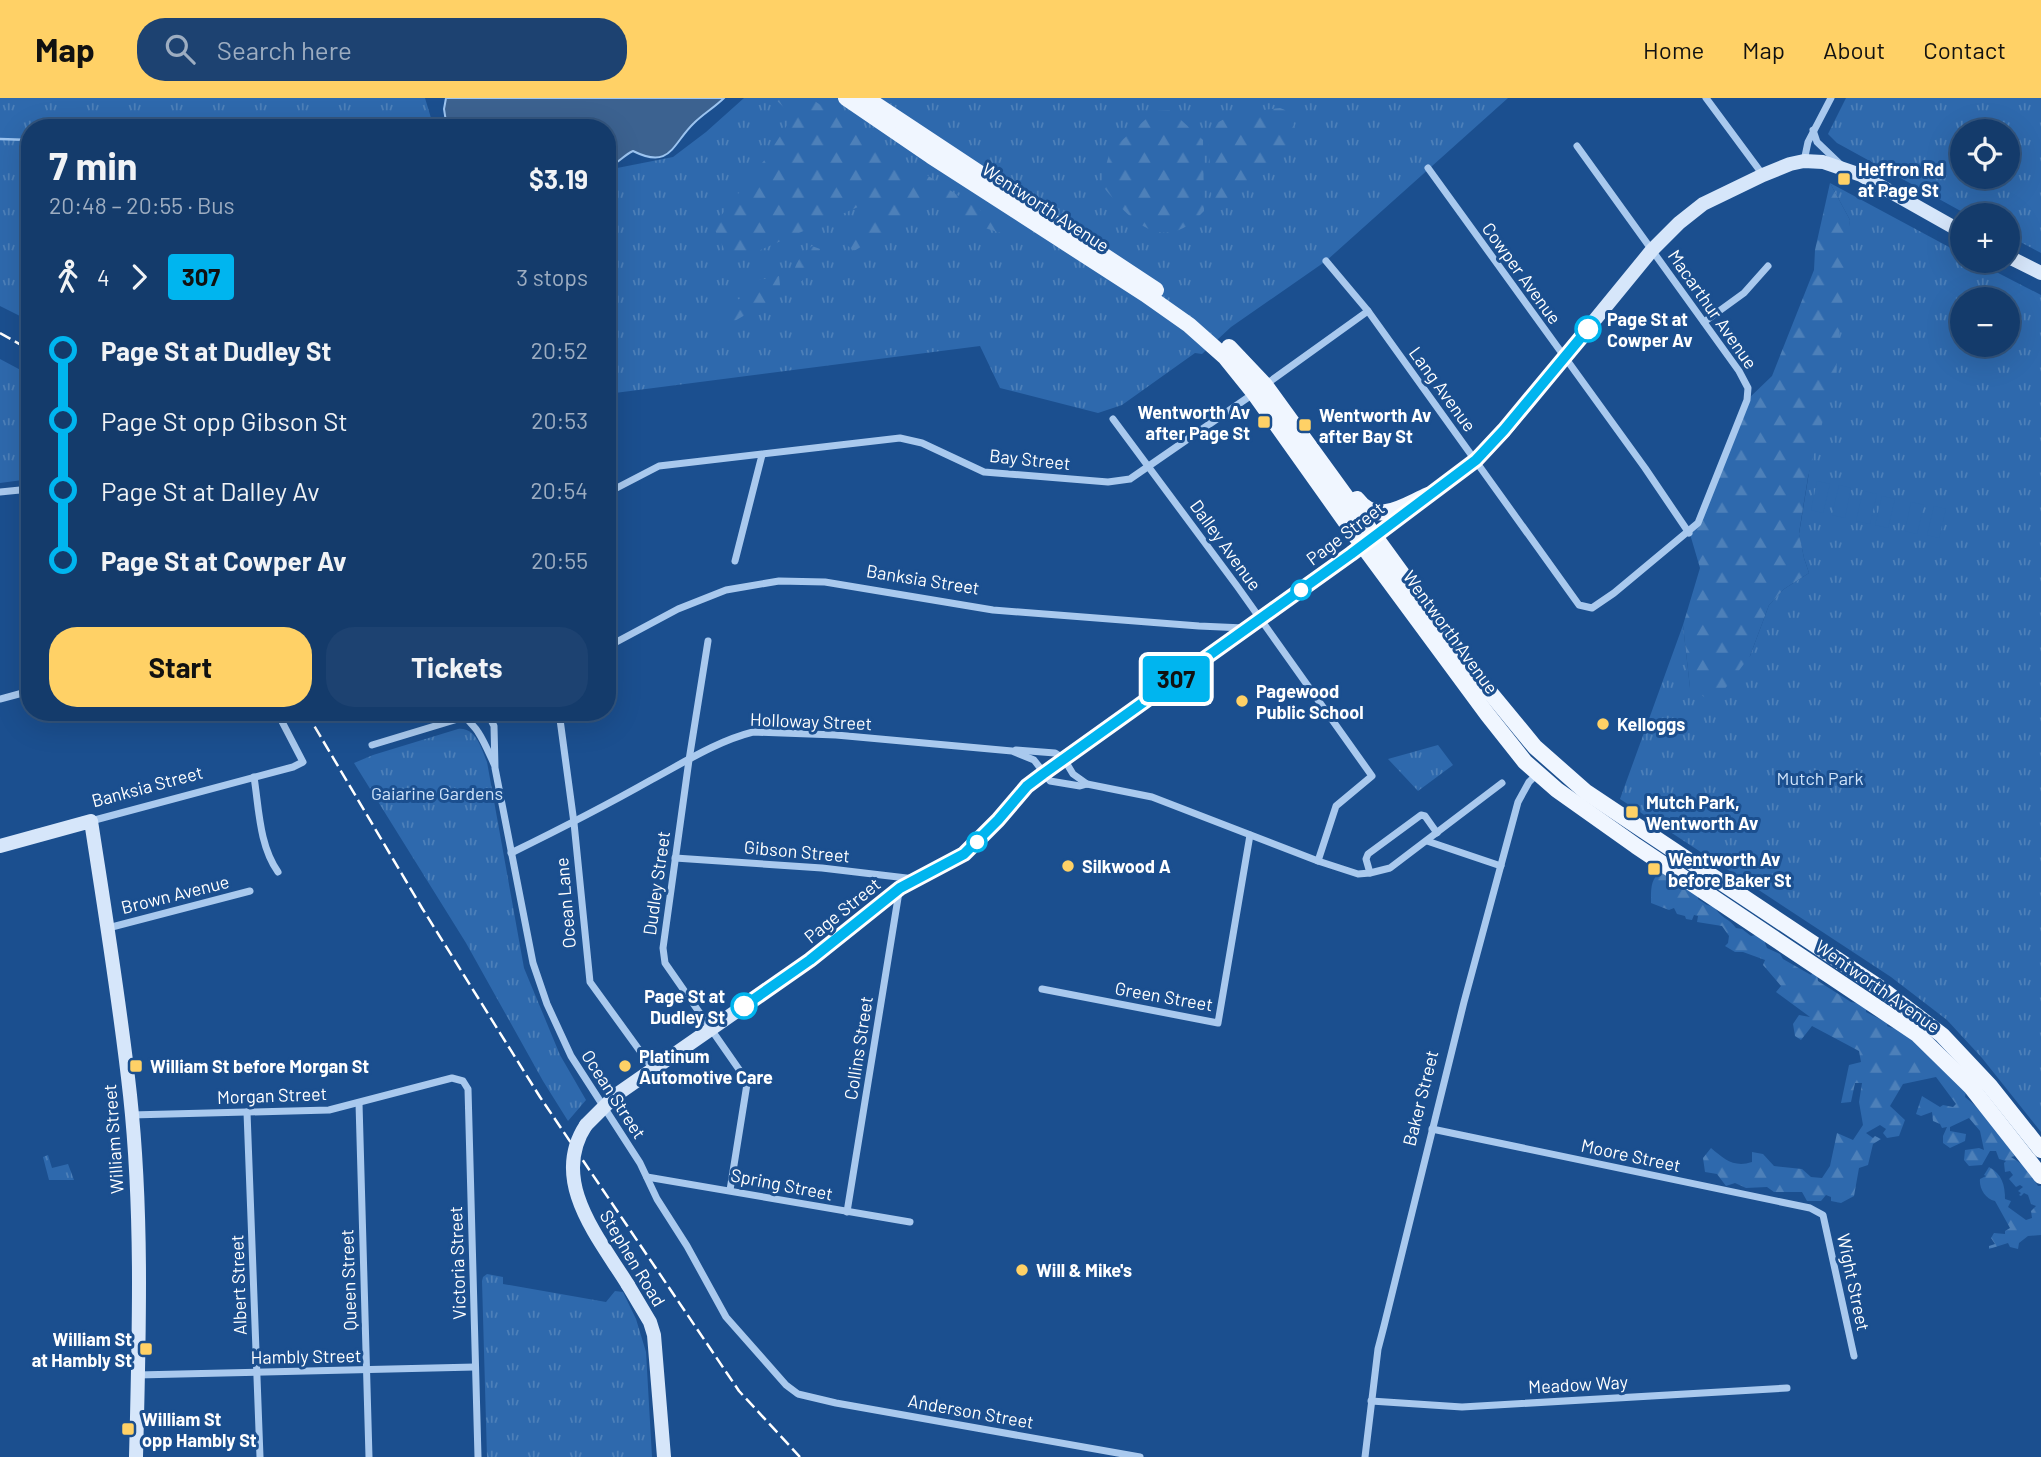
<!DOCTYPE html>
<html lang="en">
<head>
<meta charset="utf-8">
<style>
  body { margin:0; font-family:Barlow,sans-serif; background:#1d4271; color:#f1f3f6; height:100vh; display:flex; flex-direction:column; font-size:26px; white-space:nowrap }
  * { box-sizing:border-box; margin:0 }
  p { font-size:23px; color:#9dadc1 }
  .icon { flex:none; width:38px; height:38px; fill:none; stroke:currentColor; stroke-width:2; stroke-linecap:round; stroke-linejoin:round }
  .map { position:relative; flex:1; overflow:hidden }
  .panel { position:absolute; left:21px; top:21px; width:595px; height:602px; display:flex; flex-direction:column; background:#143b6b; border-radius:28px; box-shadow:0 7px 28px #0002,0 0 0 2px #33557e }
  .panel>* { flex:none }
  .badge { padding:0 14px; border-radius:5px; font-size:24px; line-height:46px }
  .buttons { position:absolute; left:1950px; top:21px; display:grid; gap:14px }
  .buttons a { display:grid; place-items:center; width:70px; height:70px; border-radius:50%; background:#143b6b; box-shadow:0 7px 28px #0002,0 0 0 2px #33557e; font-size:35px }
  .map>.badge { position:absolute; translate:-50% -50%; box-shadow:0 0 0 4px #fff }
  .legs { display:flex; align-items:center; gap:10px; height:77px; padding:0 28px; font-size:23px }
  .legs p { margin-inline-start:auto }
  .summary { display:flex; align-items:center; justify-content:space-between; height:119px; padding:0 28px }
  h1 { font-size:38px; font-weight:700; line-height:52px }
  .primary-button { display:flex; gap:14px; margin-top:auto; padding:14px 28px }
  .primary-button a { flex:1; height:80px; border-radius:28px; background:#ffd166; color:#111; font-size:28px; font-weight:700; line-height:80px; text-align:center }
  .primary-button a+a { background:#1d4271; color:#f1f3f6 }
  ul { padding:0 28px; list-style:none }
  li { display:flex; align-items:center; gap:24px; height:70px; font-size:26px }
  li i { display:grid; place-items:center; width:10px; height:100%; margin:0 9px; background:currentColor }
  li i::after { content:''; width:18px; height:18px; margin:-9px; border:5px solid; border-radius:50%; background:#143b6b }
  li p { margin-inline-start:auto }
  li:first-child i { background:linear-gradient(#0000 50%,currentColor 0) }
  li:last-child i { background:linear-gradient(currentColor 50%,#0000 0) }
  header { display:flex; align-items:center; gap:42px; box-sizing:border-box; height:98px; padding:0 35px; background:#ffd166; color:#111 }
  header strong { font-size:33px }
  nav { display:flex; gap:38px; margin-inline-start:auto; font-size:24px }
  .search { width:490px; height:63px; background:#1d4271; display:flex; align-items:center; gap:18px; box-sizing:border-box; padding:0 24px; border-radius:28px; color:#9dadc1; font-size:26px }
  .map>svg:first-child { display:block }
  .grass { fill:url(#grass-tufts); fill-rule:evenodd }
  .forest { fill:url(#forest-firs) }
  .pitch { fill:#2e69ad }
  .water { fill:#3c6290; stroke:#9cc4f0; stroke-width:2 }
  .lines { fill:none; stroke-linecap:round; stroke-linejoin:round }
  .stream { stroke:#9cc4f0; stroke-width:2.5 }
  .street { stroke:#a9c9ee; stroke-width:7 }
  .secondary { stroke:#d6e6fa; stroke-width:14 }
  .primary { stroke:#f0f6ff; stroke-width:16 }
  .rail { stroke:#fff; stroke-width:2.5; stroke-dasharray:12 5; stroke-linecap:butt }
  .secondary-bridge { stroke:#d6e6fa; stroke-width:14 }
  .line-1-casing { stroke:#fff; stroke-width:16 }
  .line-1 { stroke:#00b5ef; stroke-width:10 }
  .poi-dot { fill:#ffd166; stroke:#1b4f8f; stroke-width:2.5 }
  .stop-1-dot { fill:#fff; stroke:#00b5ef; stroke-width:3.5 }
  .labels { text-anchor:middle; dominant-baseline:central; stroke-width:6; stroke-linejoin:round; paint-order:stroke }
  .poi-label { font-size:18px; font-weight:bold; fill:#fff; stroke:#1b4f8f; text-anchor:start }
  .street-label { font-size:18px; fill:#fff; stroke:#1b4f8f }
  .stop-label { font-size:18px; font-weight:bold; fill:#fff; stroke:#1b4f8f; text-anchor:start }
  .park-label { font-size:18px; fill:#cfe3fa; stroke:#1b4f8f }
</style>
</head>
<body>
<header>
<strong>Map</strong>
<div class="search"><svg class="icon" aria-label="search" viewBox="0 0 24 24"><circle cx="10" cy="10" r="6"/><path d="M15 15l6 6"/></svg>Search here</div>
<nav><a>Home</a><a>Map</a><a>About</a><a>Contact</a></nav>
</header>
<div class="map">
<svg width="2041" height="1359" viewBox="0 0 2041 1359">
  <defs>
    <pattern id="grass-tufts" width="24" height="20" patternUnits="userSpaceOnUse" patternTransform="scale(1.75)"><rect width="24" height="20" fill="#2e69ad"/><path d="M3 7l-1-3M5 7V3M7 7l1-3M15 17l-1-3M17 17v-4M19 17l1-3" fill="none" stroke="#4d80b9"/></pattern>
    <pattern id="forest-firs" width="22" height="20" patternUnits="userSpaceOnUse" patternTransform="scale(1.75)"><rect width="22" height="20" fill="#2e69ad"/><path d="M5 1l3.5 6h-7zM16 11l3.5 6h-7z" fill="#4d80b9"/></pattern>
  </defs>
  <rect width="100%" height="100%" fill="#1b4f8f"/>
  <g class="grass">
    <path d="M0,0h425l9,30h-404v193l-30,-15z"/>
    <path d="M744,0h764l-182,163 -95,66 -29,27 -7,-1 -73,52 -24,8 -98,-25 -20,-42 -373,48v-224l66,-13 33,-25z"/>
    <path d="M1846,0h195v155l-34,-18v-20h-39l-131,-72 -9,-9zM1962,33h45v46h-45z"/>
    <path d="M1830,85l132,71v7h13l66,34v837l-59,-74 -35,-38 -56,-43 -271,-178 63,-174 7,63 60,-32 19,-51 15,-16 25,-16 -5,-15 -5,-24 51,-314zM1962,201h45v46h-45z"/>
    <path d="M0,261l30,16v104l-30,4z"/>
    <path d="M458,631c18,-2 23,19 29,33l37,206 36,87 26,45 -18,21 -25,-40 -77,-138 -112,-180 19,-8z"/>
    <path d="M1438,647l15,20 -35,26 -30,-32z"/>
    <path d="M48,1057l4,13 16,-4 6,16h-25l-6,-23z"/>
    <path d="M487,1176l16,3v7l103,18 9,-11 8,1 13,27 10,33 6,105h-165l-5,-176 1,-4z"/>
  </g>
  <g class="forest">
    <path d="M774,0h36l217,143 -65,-20 -29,-17 -79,47 -18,-15 44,-18 -13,-15 -136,60 -18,-37 53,-68 27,-42z"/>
    <path d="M1280,10l10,4 7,24 -49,46 -21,26 -15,-3 -4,-74c14,-18 50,-20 72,-23z"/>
    <path d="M1170,12l33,30 1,71c-42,46 -73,10 -103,-27l9,-33 45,-40z"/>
    <path d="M1830,85l20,37 -14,151 -28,106 -9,56 5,25 5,15 -25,16 -15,16 -19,51 -36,47 -24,-15 -7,-63 17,-57 -10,-34 57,-134 25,-24 42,-106 1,-20z"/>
    <path d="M812,148l8,3 -3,9 -8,3 -1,4 4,4 -13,15 -7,-1c1,-16 7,-27 20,-37z"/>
    <path d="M779,178l2,18 -55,32 -15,-10 6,-6 24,-12 8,-16z"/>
    <path d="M1662,774l15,14 3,-1 18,11v3l9,6 8,2c4,10 15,12 21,21l6,1 9,7 9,-2 6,4 -1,5 2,5 13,6 3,5 28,16 2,-3 4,2 1,7 33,21 16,3 -1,7 22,11 -1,3c7,3 14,3 21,7 22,14 38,45 58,59l-1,5c20,15 35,39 50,59l-4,1 14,9 13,20h3v49l-13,1 -9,7 -1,6 -8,-2 -2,-4 -19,6v-3l6,-2 -4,-6 3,-5 11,1v-3l5,-3 -15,-27c-10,-2 -16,-13 -15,-22l6,-3 -2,-1 5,-8c13,7 16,18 16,32l6,2 -3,6 18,13 6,-2 -1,-7 5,-5 -5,-2 -3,-9 -4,-2 -3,3 -2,-1 2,-2 -3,-2 5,-4 -3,-2 -4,2 -7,-8 4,-4 -3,-4 -5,1 -1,-9 2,-2 -7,-2 -3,-8h-6l-8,14 -13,1 -5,-6 1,-10 14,-2 5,2 -4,-19 -11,-13 -19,9v4l16,3 -1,7 -15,7 -7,-5v-7l4,-9 -5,1 -2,-4 -7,-3 -1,-9 -11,4 -5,-2 6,-18 18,11 3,-2 10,2 3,-3 -20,-27 -33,7 -13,22 15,14 -6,16 -12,2 -4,-5 3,-4 -6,-4 -14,8 7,5 2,-2 6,3 -8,5 -5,21 -9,3 -5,28 -13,7 -10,-2v-4l-5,-2 -5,6h-14l-5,-9h-28l-7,-5 -21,1 -11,-5 -9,3 -9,-12 -12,-2 -2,-14 8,-10c13,11 23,20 41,14v-10l11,2 11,12 28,3 9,8 11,1 8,-12 7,-33 16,7 10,-15 -4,-23 3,-19h-7l-4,19 -10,1 8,-38 12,-3 -2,-11 -47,-25 -11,14 -6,-4 -2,-12 6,-9 11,2 -34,-25 5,-6 -18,-21 2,-5 -22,-8h-8l-10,-6 3,-3 1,-7 -7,-10 -25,-4 1,-6 -4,-1 -2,5 -6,-1 -1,-3 -8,-2 -3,-6 -5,2 -18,-7c0,-12 -1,-26 11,-31z"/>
  </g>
  <g class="pitch">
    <path d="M1817,383l13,3 -7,29 -12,-3z"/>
    <path d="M1839,387l12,3 -6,30 -13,-3z"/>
    <path d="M1863,393l14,3 -7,30 -14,-3z"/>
    <path d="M1882,398l13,3 -7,29 -13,-3z"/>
    <path d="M1911,404l13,3 -7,29 -12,-3z"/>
    <path d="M1934,408l12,3 -7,29 -12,-3z"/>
  </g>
  <path class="water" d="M446,0h278c-9,9 -21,16 -30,25 -22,21 -23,47 -61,28 -11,5 -14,13 -26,16v-39h-160l-3,-19z"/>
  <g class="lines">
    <path class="stream" d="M0,41l30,1"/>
    <g class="street">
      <path d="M1706,0l57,77"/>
      <path d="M1813,32l4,12 23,22"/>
      <path d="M1804,63l4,-19 23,-44"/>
      <path d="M1428,70l217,300 44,65"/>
      <path d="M1326,163l42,50 211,294 13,3 22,-15 84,-70 49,-123 1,-12 -9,-17 -162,-225"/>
      <path d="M1704,224l40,-29 24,-27"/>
      <path d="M1265,287l103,-74"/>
      <path d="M1113,321l124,167 135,190 -36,30 -18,55"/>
      <path d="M0,394l30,-3"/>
      <path d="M607,395l52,-27 241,-28 22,5 62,29 124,10 22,-3 123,-85"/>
      <path d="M735,463l27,-106"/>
      <path d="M708,543l-19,119 -26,188 2,15 80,115 2,6 -17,106"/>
      <path d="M607,549l71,-38 48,-19 53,-9 46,1 168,28 206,16 45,2"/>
      <path d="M0,601l30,-8"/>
      <path d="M465,614c1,9 8,12 13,20 6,9 11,21 16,32"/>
      <path d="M487,614l7,14 1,42 38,195 14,41 24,52 69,107 17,36 30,47 39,71 60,68 12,9 38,9 304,54"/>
      <path d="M559,614l15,111 16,159 63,87"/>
      <path d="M372,647l109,-33"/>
      <path d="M1016,652l39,3 9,6 9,15 14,10"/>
      <path d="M254,679c5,31 5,68 24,95"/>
      <path d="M91,723l202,-54 10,-5 -26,-50"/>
      <path d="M1427,743l74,25"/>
      <path d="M511,755c47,-23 94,-47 140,-73 32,-17 66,-39 102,-48l83,3 176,16 22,9 16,21 30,5 7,-2 65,13 166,64 40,13 12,-1 20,-5 112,-85"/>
      <path d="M675,760l147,10 93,11"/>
      <path d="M1370,775l-4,-14 2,-5 53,-39 4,1 12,17"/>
      <path d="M108,830l142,-37"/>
      <path d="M1042,891l176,34 32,-188"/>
      <path d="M359,1005l10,354"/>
      <path d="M247,1014l13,345"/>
      <path d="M131,1017l198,-5 123,-32 11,3 5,8 10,368"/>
      <path d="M1432,1031l378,79 13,7 31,141"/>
      <path d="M647,1079l263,45"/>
      <path d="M847,1114l52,-320"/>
      <path d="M137,1277l338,-8"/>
      <path d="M1371,1303l91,6 325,-19"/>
      <path d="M1365,1359l13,-108 6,-23 80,-324 54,-200 11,-20 8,-8"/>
    </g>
    <g class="secondary">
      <path d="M2007,158l34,17"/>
      <path d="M0,748l91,-25c14,91 29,182 39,274 13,120 9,242 6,362"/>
      <path d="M586,1027l30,-30 194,-135 90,-72 64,-34 34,-34 29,-34 16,-12 311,-222 122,-92 28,-29 148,-181 27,-27 24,-19 60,-29 27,-11 14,-3 19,1 38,13 101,57"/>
      <path d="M628,1187l22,37 4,13 10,122"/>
    </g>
    <g class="primary">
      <path d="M846,0l85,58 214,138 44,31 36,32 29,36 101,142 132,179 38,48 32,28 79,56 281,188 54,53 70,89"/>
      <path d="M866,0l290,192"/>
      <path d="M1229,249l36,38 209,288 61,74 51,45 297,198 59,45 48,51 51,64"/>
      <path d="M1357,401c20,27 46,7 71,-4"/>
    </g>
    <g class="rail">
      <path d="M0,235l30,17"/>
      <path d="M306,614l116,196 118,189 199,294 61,66"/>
    </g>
    <path class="secondary-bridge" d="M586,1027c-37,56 13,113 42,160"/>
  </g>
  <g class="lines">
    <defs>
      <path id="line-1" d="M744,908l66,-46 90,-72 64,-34 34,-34 29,-34 16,-12 308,-220 125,-94 28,-30 84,-101"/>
    </defs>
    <use href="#line-1" class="line-1-casing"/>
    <use href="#line-1" class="line-1"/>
  </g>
  <g class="poi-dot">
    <rect x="1837" y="74" width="14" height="14" rx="3.5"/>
    <rect x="1257" y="317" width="14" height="14" rx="3.5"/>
    <rect x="1298" y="320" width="14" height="14" rx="3.5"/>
    <circle cx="1242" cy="603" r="7"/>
    <circle cx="1603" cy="626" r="7"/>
    <rect x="1625" y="707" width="14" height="14" rx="3.5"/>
    <circle cx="1068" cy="768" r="7"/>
    <rect x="1647" y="764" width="14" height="14" rx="3.5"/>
    <rect x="129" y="961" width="14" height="14" rx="3.5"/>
    <circle cx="625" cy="968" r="7"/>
    <circle cx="1022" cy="1172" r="7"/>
    <rect x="139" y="1244" width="14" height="14" rx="3.5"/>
    <rect x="121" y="1324" width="14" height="14" rx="3.5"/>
  </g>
  <g class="stop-1-dot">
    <circle cx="1588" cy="231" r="12"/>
    <circle cx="1301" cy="492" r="9"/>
    <circle cx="977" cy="744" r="9"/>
    <circle cx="744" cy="908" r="12"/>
  </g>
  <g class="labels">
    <g class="poi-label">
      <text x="1858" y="71">Heffron Rd<tspan x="1858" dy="21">at Page St</tspan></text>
      <text x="1250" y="314" text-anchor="end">Wentworth Av<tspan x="1250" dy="21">after Page St</tspan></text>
      <text x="1319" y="317">Wentworth Av<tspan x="1319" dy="21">after Bay St</tspan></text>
      <text x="1256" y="593">Pagewood<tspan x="1256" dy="21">Public School</tspan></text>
      <text x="1617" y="626">Kelloggs</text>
      <text x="1646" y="704">Mutch Park,<tspan x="1646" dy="21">Wentworth Av</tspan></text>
      <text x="1668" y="761">Wentworth Av<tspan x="1668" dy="21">before Baker St</tspan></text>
      <text x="1082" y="768">Silkwood A</text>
      <text x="639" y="958">Platinum<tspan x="639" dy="21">Automotive Care</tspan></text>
      <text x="150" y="968">William St before Morgan St</text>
      <text x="1036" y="1172">Will &amp; Mike's</text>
      <text x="132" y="1241" text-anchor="end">William St<tspan x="132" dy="21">at Hambly St</tspan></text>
      <text x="142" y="1321">William St<tspan x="142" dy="21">opp Hambly St</tspan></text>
    </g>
    <g class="street-label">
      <text transform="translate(1046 109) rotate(33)">Wentworth Avenue</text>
      <text transform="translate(1522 175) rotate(54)">Cowper Avenue</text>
      <text transform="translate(1713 211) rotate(55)">Macarthur Avenue</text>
      <text transform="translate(1443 291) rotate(54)">Lang Avenue</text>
      <text transform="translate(1030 361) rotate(6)">Bay Street</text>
      <text transform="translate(1345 435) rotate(-37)">Page Street</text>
      <text transform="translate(1226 447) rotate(54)">Dalley Avenue</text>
      <text transform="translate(923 481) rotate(9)">Banksia Street</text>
      <text transform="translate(1451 534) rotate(54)">Wentworth Avenue</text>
      <text transform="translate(811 623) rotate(2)">Holloway Street</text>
      <text transform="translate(147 688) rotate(-15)">Banksia Street</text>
      <text transform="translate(797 753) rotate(5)">Gibson Street</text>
      <text transform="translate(656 785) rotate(-82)">Dudley Street</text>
      <text transform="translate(175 796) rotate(-14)">Brown Avenue</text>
      <text transform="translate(565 805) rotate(-95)">Ocean Lane</text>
      <text transform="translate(842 812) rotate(-39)">Page Street</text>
      <text transform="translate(1878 888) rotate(35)">Wentworth Avenue</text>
      <text transform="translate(1164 898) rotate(10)">Green Street</text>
      <text transform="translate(858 950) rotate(-81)">Collins Street</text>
      <text transform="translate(614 996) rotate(57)">Ocean Street</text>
      <text transform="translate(272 997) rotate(-2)">Morgan Street</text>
      <text transform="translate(1420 1000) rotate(-76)">Baker Street</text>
      <text transform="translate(113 1041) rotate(-94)">William Street</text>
      <text transform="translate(1631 1057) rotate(12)">Moore Street</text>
      <text transform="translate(782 1086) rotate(11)">Spring Street</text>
      <text transform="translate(633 1160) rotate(59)">Stephen Road</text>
      <text transform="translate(457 1165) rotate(-92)">Victoria Street</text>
      <text transform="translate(348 1182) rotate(-92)">Queen Street</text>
      <text transform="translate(1854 1184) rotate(78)">Wight Street</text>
      <text transform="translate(238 1187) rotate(-92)">Albert Street</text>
      <text transform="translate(306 1258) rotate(-1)">Hambly Street</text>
      <text transform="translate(1578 1286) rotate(-3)">Meadow Way</text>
      <text transform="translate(971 1313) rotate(10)">Anderson Street</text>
    </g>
    <g class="stop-label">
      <text x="1607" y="221">Page St at<tspan x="1607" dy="21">Cowper Av</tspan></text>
      <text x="725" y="898" text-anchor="end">Page St at<tspan x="725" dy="21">Dudley St</tspan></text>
    </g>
    <g class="park-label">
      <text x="1820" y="680">Mutch Park</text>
      <text x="437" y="695">Gaiarine Gardens</text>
    </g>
  </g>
</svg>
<div class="buttons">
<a><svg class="icon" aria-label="locate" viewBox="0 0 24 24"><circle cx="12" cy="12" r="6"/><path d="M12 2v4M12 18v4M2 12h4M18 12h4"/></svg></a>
<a>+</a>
<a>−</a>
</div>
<b class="badge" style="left:1176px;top:581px;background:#00b5ef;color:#111">307</b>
<section class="panel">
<div class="summary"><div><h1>7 min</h1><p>20:48 – 20:55 · Bus</p></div><b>$3.19</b></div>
<div class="legs"><svg class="icon" aria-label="walk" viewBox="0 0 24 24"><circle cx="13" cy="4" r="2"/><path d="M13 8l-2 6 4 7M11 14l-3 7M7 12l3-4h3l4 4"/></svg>4<svg class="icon" aria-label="forward" viewBox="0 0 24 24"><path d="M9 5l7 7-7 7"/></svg><b class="badge" style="background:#00b5ef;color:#111">307</b><p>3 stops</p></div>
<ul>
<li><i style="color:#00b5ef"></i><b>Page St at Dudley St</b><p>20:52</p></li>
<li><i style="color:#00b5ef"></i><span>Page St opp Gibson St</span><p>20:53</p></li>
<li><i style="color:#00b5ef"></i><span>Page St at Dalley Av</span><p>20:54</p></li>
<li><i style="color:#00b5ef"></i><b>Page St at Cowper Av</b><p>20:55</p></li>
</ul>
<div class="primary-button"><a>Start</a><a>Tickets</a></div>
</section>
</div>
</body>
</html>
